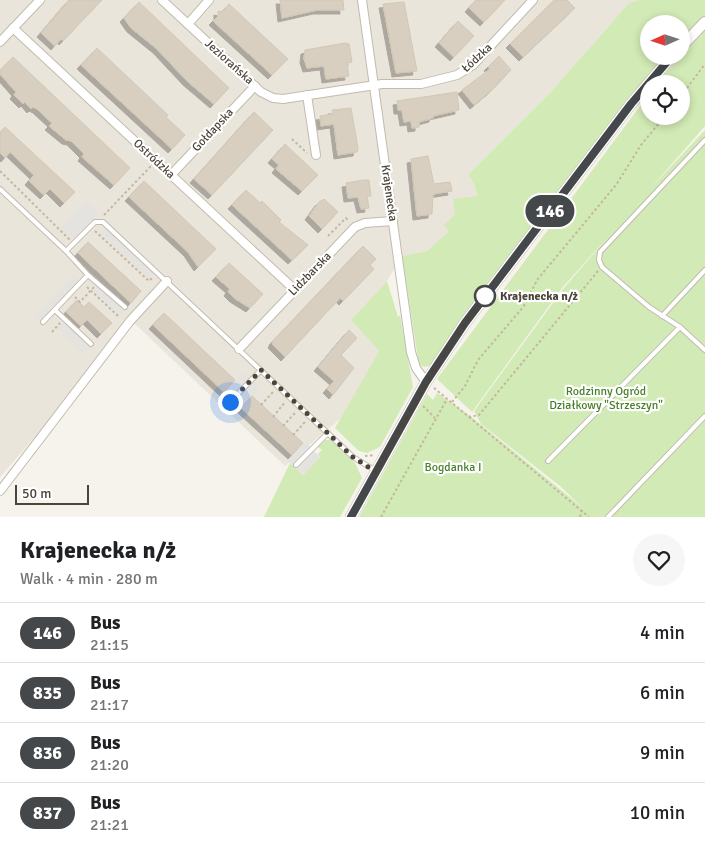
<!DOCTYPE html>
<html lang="en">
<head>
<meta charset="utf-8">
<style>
  body { margin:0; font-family:Signika,sans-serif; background:#f6f6f6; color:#202124; height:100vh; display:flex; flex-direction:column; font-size:19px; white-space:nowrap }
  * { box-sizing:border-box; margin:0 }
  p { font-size:16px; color:#757577 }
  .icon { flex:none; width:28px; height:28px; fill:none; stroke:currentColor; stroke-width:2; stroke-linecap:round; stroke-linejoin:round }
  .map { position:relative; height:517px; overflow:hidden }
  .details { display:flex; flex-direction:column; background:#fff; flex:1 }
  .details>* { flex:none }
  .badge { padding:0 10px; border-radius:16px; font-size:18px; line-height:32px }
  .needle { width:32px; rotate:267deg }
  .fabs { position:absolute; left:640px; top:15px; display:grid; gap:10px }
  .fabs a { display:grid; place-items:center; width:50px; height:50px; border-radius:50%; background:#fff; box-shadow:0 2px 8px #0003; font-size:25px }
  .scale { position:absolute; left:15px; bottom:12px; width:74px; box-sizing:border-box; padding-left:5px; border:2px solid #4b4439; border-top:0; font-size:14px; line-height:18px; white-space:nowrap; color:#4b4439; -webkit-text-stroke:4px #fff; paint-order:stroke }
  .you { position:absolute; width:25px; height:25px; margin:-12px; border:4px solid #fff; border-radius:50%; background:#1a73e8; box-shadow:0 0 0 8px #1a73e833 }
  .map>.badge { position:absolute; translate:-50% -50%; box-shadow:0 0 0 2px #fff }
  .round { display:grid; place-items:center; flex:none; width:52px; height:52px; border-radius:26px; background:#f6f6f6 }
  .headline { display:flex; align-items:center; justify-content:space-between; height:85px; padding:0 20px }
  h1 { font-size:24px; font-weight:800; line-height:38px }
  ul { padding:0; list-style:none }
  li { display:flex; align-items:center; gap:15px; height:60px; padding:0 20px; border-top:1px solid #e0e0e0 }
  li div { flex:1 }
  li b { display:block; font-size:19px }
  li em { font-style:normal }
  li .badge { min-width:55px; font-weight:700; text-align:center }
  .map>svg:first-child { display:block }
  .residential { fill:#eae5da }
  .green { fill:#d2eab5 }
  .parking { fill:#e5e3e0 }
  .building { fill:#d8cfc1; stroke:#d3c7b4; filter:url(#shadow) }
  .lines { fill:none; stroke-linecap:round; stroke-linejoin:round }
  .service-casing { stroke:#c2bbae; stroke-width:6 }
  .minor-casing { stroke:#c2bbae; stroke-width:10 }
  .tertiary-casing { stroke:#c2bbae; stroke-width:12 }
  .path { stroke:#c4b79f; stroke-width:2; stroke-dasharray:2.5 2.5; stroke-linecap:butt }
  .service { stroke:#fff; stroke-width:4 }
  .minor { stroke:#fff; stroke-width:8 }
  .tertiary { stroke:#fff; stroke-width:10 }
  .line-casing { stroke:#fff; stroke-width:11 }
  .line { stroke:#45484a; stroke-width:8 }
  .walk { stroke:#4b4439; stroke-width:5; stroke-dasharray:0 9 }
  .stop-dot { fill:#fff; stroke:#45484a; stroke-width:2.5 }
  .labels { text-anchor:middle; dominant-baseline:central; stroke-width:4.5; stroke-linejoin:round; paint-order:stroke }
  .street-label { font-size:12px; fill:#4b4439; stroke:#fff }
  .stop-label { font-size:12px; font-weight:bold; fill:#4b4439; stroke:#fff; text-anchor:start }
  .park-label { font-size:12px; fill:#4a7f2a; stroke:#fff }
</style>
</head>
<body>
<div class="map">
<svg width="705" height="517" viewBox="0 0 705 517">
  <defs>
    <filter id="shadow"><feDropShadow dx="-4" dy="4" stdDeviation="0" flood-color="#0004"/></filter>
  </defs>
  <rect width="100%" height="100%" fill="#f6f3ec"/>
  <path class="residential" d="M0,0h640l-11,3 -79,90 -82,82 6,8 3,13 -22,18 -6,17 -22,20 -25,5 -15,25 -36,39 28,31 -38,67 -56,48 -151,-143 -134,154z"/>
  <g class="green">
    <path d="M640,0h65v16l-24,25v-17h-32v32h17c-40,44 -75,93 -111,140 -42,56 -84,111 -124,169l-6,2 -6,-2 -17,-109 25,-5 22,-20 -5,-6 11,-11 -2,-15 24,-3 -3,-13 -6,-8 82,-82 79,-90z"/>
    <path d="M705,30v96l-56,64 56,-60v387h-346l68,-123 6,6 4,-7 32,22 114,93 -23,-22 -79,-62 -7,-13 89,-122 52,-60 -53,59 -90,124 -35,-33 212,-285v22h32v-32h-25z"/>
    <path d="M387,281l11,36 2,-2 13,72 -33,60 -13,6 -8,-2 -24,-23 44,-77 -28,-31z"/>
    <path d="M325,440h5l25,23 7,15 -22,39h-76l26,-54 13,12 17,-18 -2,-3 4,-4 -4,-3z"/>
  </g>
  <g class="parking">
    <path d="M86,201l12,12 -26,27 -12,-11z"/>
    <path d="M105,228l48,45 -5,5 -48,-45z"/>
    <path d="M74,274l5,5 -40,43 -5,-5z"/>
    <path d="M97,285l27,26 -5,5 -27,-25z"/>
    <path d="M62,322l28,26 -6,5 -27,-25z"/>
    <path d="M243,372l17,16 -24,25 -17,-16z"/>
    <path d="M305,442l15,15 -17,18 -16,-15z"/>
  </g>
  <g class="building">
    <path d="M69,0h33l-39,41 -2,-2 -6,7 -14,-13z"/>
    <path d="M280,0h63l1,10h-27l-35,8z"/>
    <path d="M476,0h29l-21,22 -15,-14z"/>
    <path d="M554,0h13l8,8 -52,49 -13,-13z"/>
    <path d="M139,2l90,86 -15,16 -27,-23 -30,-32 -26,-21 -7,-10z"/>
    <path d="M404,2l13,69 -21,2 -13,-69z"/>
    <path d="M229,4l59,55 -16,16 -59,-54 5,-5v-5l4,1z"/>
    <path d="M458,21l16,15 -20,21 -15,-14z"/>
    <path d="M345,43l4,1 3,18 -5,1 2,13 -23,3 -2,-13 -17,2 -3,-9 1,-9z"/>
    <path d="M97,48l71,67 -2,2 19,18 -13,14 -91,-84z"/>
    <path d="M499,56l12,14 -18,19 -19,16 -12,-15 28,-21 -2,-2z"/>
    <path d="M13,57l117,111 -16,17 -32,-28 2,-3 -13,-13 -5,-1 -17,-14 3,-3 -15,-14 -4,-2 -2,2 -6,-7 -2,2 -9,-9 2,-3 -16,-18v-4z"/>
    <path d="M457,92l2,18 -26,6v2l-14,4v5l-7,1 -1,-7 -7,1 -2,-12h-4l-1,-9z"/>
    <path d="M351,108l7,40 -1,4 -19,3 -4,-31 -13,2 -1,-10 13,-2 -1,-4z"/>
    <path d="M254,112l19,18 -61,65 -18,-16z"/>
    <path d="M5,127l70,65 -11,11 -14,-14 -6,6 -15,-14 5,-6 -24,-23 -5,6 -5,-5v-21z"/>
    <path d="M285,144l33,31 -16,16 -26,-22 3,-4 -7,-6z"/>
    <path d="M428,156l6,28 16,-2 2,9 -19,3 -1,20 -15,2 -6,-57z"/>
    <path d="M363,180h6l2,16h-4l2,12 -8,1 -3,-12 -10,1 -2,-15z"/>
    <path d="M144,181l72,68 -18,18 -10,-15 -59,-55z"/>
    <path d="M246,190l14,13 2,-2 19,19 -2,2 29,23 -16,15 -60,-55z"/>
    <path d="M324,199l14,13 -16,17 -13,-13 10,-14z"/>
    <path d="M88,242l53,49 -10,12 -53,-50z"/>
    <path d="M363,246l13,13 -6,6 4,4 -31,32 -3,-3 -55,59 -13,-13 2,-4z"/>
    <path d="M229,263l34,31 -13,14 -16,-10 -6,-6 2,-3 -14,-12z"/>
    <path d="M77,300l7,7 5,-5 23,21 -11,11 -14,-14 -6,6 -15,-14z"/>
    <path d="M164,313l71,67 -11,12 -71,-67z"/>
    <path d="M349,330l8,8 -16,17 13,13 -21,27 -6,-6 7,-8 -16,-14z"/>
    <path d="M252,396l51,47 -11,12 -51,-47z"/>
  </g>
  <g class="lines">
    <defs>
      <g id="service">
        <path d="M705,140l-105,112 -1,8 3,7 47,40 31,20 25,23"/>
        <path d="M0,189l66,62 29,-29h8l250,235 23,14"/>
        <path d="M66,251l22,24 37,32"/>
        <path d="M55,310l36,34"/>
        <path d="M662,316l43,-46"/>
        <path d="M43,322l45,-47"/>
        <path d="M230,402l31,-32"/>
        <path d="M548,461l132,-134"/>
        <path d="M296,465l32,-32"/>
        <path d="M608,517l97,-101"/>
      </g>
      <g id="minor">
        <path d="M162,0l99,92 12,6 10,1 99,-15h39l36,-9 16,-10 60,-65"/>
        <path d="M362,0l49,352 5,16 10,14"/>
        <path d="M188,24l21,-24"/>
        <path d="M13,28l282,262"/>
        <path d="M0,42l40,-42"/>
        <path d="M307,95l9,60"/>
        <path d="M171,175l84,-89"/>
        <path d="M239,349l116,-122 10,-4 28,-2"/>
        <path d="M0,491l130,-170 37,-40"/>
      </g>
      <g id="tertiary">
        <path d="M681,47l24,-25"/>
        <path d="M351,517l75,-135 39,-59 166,-219 41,-48"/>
      </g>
    </defs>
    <use href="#service" class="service-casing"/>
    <use href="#minor" class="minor-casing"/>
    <use href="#tertiary" class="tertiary-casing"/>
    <g class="path">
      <path d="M681,96l24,-32"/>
      <path d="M292,139l15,14"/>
      <path d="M0,171l70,69"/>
      <path d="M104,215l47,-49"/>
      <path d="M95,231l54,50 3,-3"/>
      <path d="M328,236l18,-18 3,3"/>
      <path d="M87,287l31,29"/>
      <path d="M75,297l5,5 14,-15"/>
      <path d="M52,332l8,-9"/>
      <path d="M434,388l35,29 10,-2 119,-144"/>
      <path d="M452,402l13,-16 13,-26 46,-54 13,-26 79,-95 25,-40 24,-29"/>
      <path d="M261,405l12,-13"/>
      <path d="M423,406l12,12"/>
      <path d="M273,417l12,-15"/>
      <path d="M469,417l120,100"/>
      <path d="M283,426l12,-13"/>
      <path d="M293,435l12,-13"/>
      <path d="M365,456l10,-1"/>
      <path d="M381,517l66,-118"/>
      <path d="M580,517l2,-7"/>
    </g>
    <use href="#service" class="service"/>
    <use href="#minor" class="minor"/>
    <use href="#tertiary" class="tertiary"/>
  </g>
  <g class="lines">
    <defs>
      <path id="line" d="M351,517l75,-135 39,-59 166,-219 41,-48"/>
    </defs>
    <use href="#line" class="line-casing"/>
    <use href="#line" class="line"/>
    <path class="walk" d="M230,402l31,-32 92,87 23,15 63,-111 46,-65"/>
  </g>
  <circle class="stop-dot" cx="485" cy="296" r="10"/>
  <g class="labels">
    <g class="street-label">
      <text transform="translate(477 58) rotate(-43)">Łódzka</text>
      <text transform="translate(229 62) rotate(42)">Jeziorańska</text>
      <text transform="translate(213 130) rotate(-47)">Gołdapska</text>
      <text transform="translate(154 159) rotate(43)">Ostródzka</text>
      <text transform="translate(389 193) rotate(82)">Krajenecka</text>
      <text transform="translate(310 274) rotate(-46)">Lidzbarska</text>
    </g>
    <g class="stop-label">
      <text x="500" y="296">Krajenecka n/ż</text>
    </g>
    <g class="park-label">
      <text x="606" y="391">Rodzinny Ogród<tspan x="606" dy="14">Działkowy "Strzeszyn"</tspan></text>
      <text x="453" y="467">Bogdanka I</text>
    </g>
  </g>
</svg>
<div class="fabs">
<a><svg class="needle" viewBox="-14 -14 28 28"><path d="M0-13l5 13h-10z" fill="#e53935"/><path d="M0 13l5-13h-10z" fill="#757577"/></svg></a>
<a><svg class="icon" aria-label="locate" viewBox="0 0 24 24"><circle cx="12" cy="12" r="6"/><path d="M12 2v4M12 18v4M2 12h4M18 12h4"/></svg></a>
</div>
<div class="scale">50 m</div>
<div class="you" style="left:230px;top:402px"></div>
<b class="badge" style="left:550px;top:211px;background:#45484a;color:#fff">146</b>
</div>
<section class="details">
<div class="headline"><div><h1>Krajenecka n/ż</h1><p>Walk · 4 min · 280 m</p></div><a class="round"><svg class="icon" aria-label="heart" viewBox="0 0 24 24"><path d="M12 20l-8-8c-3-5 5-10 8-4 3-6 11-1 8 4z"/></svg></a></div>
<ul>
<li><span class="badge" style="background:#45484a;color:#fff">146</span><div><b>Bus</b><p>21:15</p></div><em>4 min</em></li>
<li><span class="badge" style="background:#45484a;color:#fff">835</span><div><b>Bus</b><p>21:17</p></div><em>6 min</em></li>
<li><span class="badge" style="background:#45484a;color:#fff">836</span><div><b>Bus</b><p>21:20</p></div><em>9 min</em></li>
<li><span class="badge" style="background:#45484a;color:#fff">837</span><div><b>Bus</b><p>21:21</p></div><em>10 min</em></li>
</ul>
</section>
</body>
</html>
